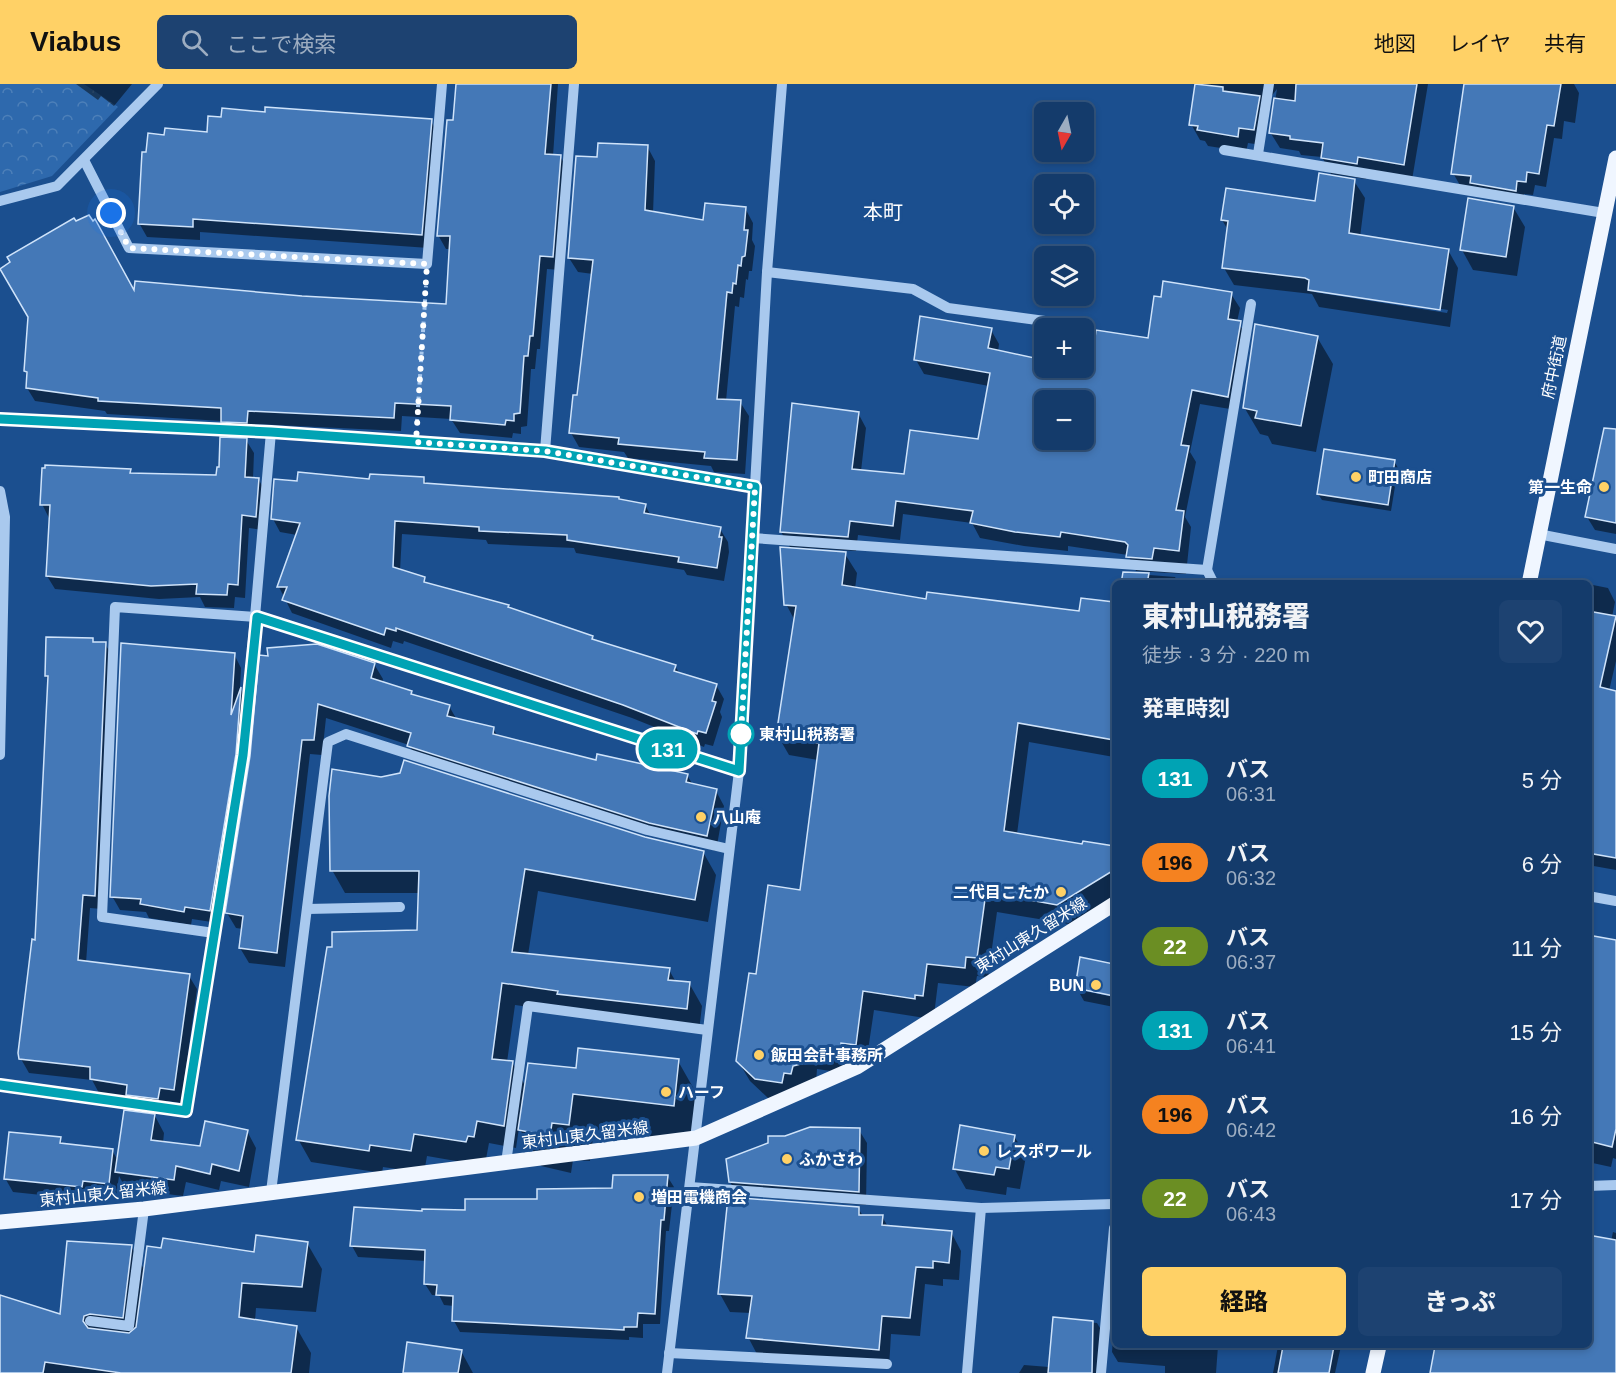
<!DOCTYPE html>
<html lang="ja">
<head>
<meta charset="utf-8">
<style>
  body { margin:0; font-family:Arial,"Noto Sans JP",sans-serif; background:#1d4271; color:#f1f3f6; height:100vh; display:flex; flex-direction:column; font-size:22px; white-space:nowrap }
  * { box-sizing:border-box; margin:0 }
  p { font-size:20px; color:#9dadc1 }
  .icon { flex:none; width:33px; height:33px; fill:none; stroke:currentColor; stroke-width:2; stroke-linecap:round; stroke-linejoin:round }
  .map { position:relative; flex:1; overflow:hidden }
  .panel { position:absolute; left:1112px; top:496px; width:480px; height:768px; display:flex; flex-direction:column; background:#143b6b; border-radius:9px; box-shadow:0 3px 9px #0003,0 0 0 2px #33557e }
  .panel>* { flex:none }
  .badge { padding:0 12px; border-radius:20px; font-size:21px; line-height:39px }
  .needle { width:39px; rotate:189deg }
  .fabs { position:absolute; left:1034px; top:18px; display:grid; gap:12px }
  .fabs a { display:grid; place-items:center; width:60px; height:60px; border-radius:9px; background:#143b6b; box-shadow:0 3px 9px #0003,0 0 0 2px #33557e; font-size:30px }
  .you { position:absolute; width:30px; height:30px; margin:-15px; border:4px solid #fff; border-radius:50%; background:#1a73e8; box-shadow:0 0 0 9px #1a73e833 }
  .map>.badge { position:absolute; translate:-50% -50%; box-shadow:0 0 0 3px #fff }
  h2 { padding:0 30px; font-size:22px; line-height:54px }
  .round { display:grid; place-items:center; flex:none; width:63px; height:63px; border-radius:9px; background:#1d4271 }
  .overview { display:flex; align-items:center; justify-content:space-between; height:102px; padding:0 30px }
  h1 { font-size:28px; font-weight:800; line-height:45px }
  .button { display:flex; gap:12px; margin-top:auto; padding:12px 30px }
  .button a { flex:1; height:69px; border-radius:9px; background:#ffd166; color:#111; font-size:24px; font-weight:800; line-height:69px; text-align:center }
  .button a+a { background:#1d4271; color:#f1f3f6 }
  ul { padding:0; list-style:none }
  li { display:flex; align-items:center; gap:18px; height:84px; padding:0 30px }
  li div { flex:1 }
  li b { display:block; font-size:22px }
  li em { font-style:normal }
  li .badge { min-width:66px; font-weight:700; text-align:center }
  header { display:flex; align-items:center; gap:36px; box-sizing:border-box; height:84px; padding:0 30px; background:#ffd166; color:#111 }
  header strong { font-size:28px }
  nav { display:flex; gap:33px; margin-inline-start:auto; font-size:21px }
  .search { width:420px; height:54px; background:#1d4271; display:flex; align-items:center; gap:15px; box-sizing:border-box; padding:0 21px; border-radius:9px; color:#9dadc1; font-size:22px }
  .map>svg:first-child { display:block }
  .forest { fill:url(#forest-crowns) }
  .shadow { fill:#0007; fill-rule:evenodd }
  .building { fill:#4478b7; stroke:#cfe3fa; stroke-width:1.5; fill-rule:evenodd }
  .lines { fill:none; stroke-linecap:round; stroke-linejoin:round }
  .path { stroke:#a9c9ee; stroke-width:4; stroke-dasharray:3 4.5; stroke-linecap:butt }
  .minor { stroke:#a9c9ee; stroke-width:10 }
  .major { stroke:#f0f6ff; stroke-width:15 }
  .line-casing { stroke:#fff; stroke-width:14 }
  .line { stroke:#00a3b4; stroke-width:9 }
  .walk { stroke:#fff; stroke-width:6; stroke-dasharray:0 10.8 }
  .poi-dot { fill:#ffd166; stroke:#1b4f8f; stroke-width:2 }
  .stop-dot { fill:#fff; stroke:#00a3b4; stroke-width:3 }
  .labels { text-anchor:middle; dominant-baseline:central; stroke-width:6; stroke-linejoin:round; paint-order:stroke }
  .street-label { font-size:16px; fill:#fff; stroke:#1b4f8f }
  .poi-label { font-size:16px; font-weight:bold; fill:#fff; stroke:#1b4f8f; text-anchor:start }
  .stop-label { font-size:16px; font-weight:bold; fill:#fff; stroke:#1b4f8f; text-anchor:start }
  .quarter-label { font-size:20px; fill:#fff; stroke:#1b4f8f }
</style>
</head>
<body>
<header>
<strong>Viabus</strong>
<div class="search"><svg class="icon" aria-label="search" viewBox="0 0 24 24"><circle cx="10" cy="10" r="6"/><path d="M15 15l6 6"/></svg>ここで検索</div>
<nav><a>地図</a><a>レイヤ</a><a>共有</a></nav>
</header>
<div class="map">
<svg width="1616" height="1289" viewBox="0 0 1616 1289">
  <defs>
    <pattern id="forest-crowns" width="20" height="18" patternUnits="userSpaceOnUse" patternTransform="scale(1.5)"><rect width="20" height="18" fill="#2e69ad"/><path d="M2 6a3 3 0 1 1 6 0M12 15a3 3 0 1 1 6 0" fill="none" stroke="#4d80b9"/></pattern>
  </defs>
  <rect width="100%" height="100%" fill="#1b4f8f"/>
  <path class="forest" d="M0,0h84l34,23 -66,69 -52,16z"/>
  <g class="shadow">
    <path d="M76,0h56l-18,22 -13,-10 -3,4z"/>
    <path d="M457,0h101l-5,72h7l8,14 -8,100 -13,-1 -7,80h-3l-2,20h-4l-4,57 -6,1v7l-8,-1 -1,5 -52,-5 -9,-14 -49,-3 -1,15 -146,-7 -1,12 -24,-1 -8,-14 -115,-7 -2,-3 -70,-10 -8,-13 -1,-17 109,-76 167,3 145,7 3,-56h-4l-8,-14 17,-113z"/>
    <path d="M1197,0h231l-16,96 -45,-9 -1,8 -35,-5 -9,-17 -21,-2 -2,-4 -19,-3 -10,-16 7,-43 -7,9 -8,47 -14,-2 -2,9 -38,-6 -3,-5 -5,-1 -9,-16z"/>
    <path d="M1465,0h109l5,9 -4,30 -11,-2 -2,18 -8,-1 -8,49 -11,-2 -2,10 -9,-1 -1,10 -62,-17 -8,-14z"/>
    <path d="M223,35l208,2 7,13 -9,114 -229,-16v8l-53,-3 -8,-14 8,-69 18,-17 43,-3z"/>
    <path d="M647,62l8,15 -2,52 52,9 40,-14 8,15 -1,17 3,6 -3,25h-3l-1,9 -2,-1 -2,19 -4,-1 -1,10 -4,-1 -9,95 14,1 9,14 -4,58 -31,-2 -3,-6 -83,-8 -4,-6 -45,-5 -8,-14 7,-36 15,-123 -15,-2 -9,-14 29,-99z"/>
    <path d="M1354,97l11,17 -5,39 88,13 10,18 -8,59 -131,-20 -7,-13 -78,-9 -10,-17 4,-38 -6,-10 95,-17zM1314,205l134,21 -1,3 -133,-21z"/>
    <path d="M1513,123l12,20 -8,49 -44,-6 -11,-20z"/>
    <path d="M1231,210l9,14 -3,14 11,15 -12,73 -36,-6 -10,48 6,10 -11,55 6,10 -5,47 -50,-3 -8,-16 -60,-9v5l-44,-5 -44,-8 -8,-15 -69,-9 -3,26 -42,-5 -2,16 -66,-4 -9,-15 12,-127 65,8 8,15 -5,43 45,4 73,-35 10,-54 -65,-12 -8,-14 75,-30 8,14 -1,8 46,9v7h39v-24l66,-4zM1044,316h39v40h-39z"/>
    <path d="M1317,253l16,27 -17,88 -44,-8 -4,-8 -8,-2 -16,-27z"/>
    <path d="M246,356l8,13 -1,26 6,1 7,13 -3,37 -14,-2 -4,70 -10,-1 -1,11 -29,-1 -5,-10 -41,2 -104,-10 -8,-13 2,-58 -7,-14 88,-34 2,5 85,2z"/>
    <path d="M1616,375v75l-21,-4 -8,-13z"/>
    <path d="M1394,377l4,7 -7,43 -69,-11 -4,-6z"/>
    <path d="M423,394l4,6 193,17 25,4 6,11 69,13 8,13 1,10 -5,29 -37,-6 -3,-5 -108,-17 -2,-5 -86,-4 -2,-4 -84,-6 -2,37 24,8 3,5 81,22 2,4 82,27 2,4 81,25 5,8 36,11 8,14 -4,13 2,5 -9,29 -8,-2 -1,3 -72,-29 -228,-77 -1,3 -10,-3 -2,7 -99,-35 -13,-26 18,-52 -17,-3 -7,-13 25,-37z"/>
    <path d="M845,470l12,19 -2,16 72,11 154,13 2,-13 31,4v153l-85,-15 -12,92 97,15v48l-45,27 -72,-12 -9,65 -11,-1 -2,11 -37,-4 -4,32 -8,-1 -1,4 -51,-8 -8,54 -15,10 -34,-5 -1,14 -23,19 -25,-4 -18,-17 -12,-20 19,-85 44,-84 17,-132 -29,-5 -11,-19 17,-115 -9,-17z"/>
    <path d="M1124,489l51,4 4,7h-57z"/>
    <path d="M1567,496l18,4h-19z"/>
    <path d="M1588,500l20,4 7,14 -3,15 4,3v41l-7,30 7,1v178l-28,-5z"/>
    <path d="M92,556l2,3 11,1 8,13 -11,252 -12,-1 -4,55 103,13 8,13 -16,114 -14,-2 -2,11 -30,-4 -7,-11 -29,-4 -7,-13 -63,-7 -8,-14 15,-118 13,-259 -3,-6z"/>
    <path d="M234,570l7,14 -1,20 8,14 -30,221 -26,-4 -1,6 -42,-7 -3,-6 -26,-2 -8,-14z"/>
    <path d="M261,573l113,7 9,15 -1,4 29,9 2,4 36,10 8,14 36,8 5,9 99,25 90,13 6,10 23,6 8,15 -8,45 -298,-90 -9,-16 -83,-27 -4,37 -12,-1 -25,213 -36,-4 -9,-15 3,-19 -7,-1 -9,-15 25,-157z"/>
    <path d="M644,755l59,13 13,23 -8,47 -170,-31 -10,64 141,15 7,12 13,1 13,23 -3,25 -184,-26 -8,57h5l14,25 51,-17 101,-9 21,37 -5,44 -100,-12 -4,31 -17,-1 -2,13 -30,-7 -22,-38 -3,20 -27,-5 -3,16 -5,-1 -2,7 -52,-9 -3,17 -41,-6 -1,6 -71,-11 -13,-23 121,-208 1,-38h-75l-13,-23z"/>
    <path d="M1588,852l28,6v217l-3,-1 -2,9 -23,-5z"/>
    <path d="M1082,875l32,7v28l-30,-6v3l30,6v10l-30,-6 -8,-14z"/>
    <path d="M155,1032l9,17 -1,10 38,5 46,-17 9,17 -7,39 -28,-6 -2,9 -33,-8 -3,14 -57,-7 -7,-13 -3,21 -26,-3 -1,6 -76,-8 -8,-14 55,-39 3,6 49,5 6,11z"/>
    <path d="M859,1046l8,13 -1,62 -128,-10 -8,-13z"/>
    <path d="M1014,1052l12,20 -6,33 -13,-2 -1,8 -40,-6 -12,-21z"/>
    <path d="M667,1092l7,11 -5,44h-3l-6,93h-17v14l-14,-1v3l-169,-8 -6,-11v-15l-10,-1 -5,-10h-7l-7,-11 1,-23 -68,-4 -6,-11 72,-33 43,-2 146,-21z"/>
    <path d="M858,1124l5,8h19l6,11 63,5 10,19 -2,29 -16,-1v7l-18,-2 -5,52 -29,-2 -2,34 -131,-12 -10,-19 3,-24 -21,-1 -10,-18z"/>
    <path d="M1613,1148l3,1v140h-185l5,-27h152z"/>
    <path d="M307,1159l15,26 -6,43 -60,-4 -1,13 41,6 15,26 -2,20h-309v-77l61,20 70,-70 14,25z"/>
    <path d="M1054,1235l43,4 9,15 -4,35h-83l5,-8 25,2z"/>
    <path d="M1114,1240v22h104l-2,27h-51v-7l-47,-4 -6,-10z"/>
    <path d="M1278,1262h63l-6,27h-62z"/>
    <path d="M461,1267l12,22h-69z"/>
  </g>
  <g class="building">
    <path d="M456,0h95l-6,70 16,1 -8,102 -13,-1 -7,80h-3l-2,20h-4l-4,57 -6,1v7l-8,-1 -1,5 -55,-5 1,-14 -56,-3 -1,15 -146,-7 -1,12 -26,-1v-14l-123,-7v-3l-72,-10 1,-16 -3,-1 4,-54 -28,-48 10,-7 -3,-5 67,-39 2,3 13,-6 4,6 2,-2 39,71 1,-9 167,15 144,8 4,-68h-13l10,-116h6z"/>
    <path d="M1195,0l28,3v4l37,5 -6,34 -15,-2 -1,9 -41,-7 1,-4 -9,-1z"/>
    <path d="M1296,0h121l-13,81 -46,-8 -1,7 -36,-6 2,-15 -33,-4v-3l-21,-3 5,-35 21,3z"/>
    <path d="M1464,0h97l-7,42 -7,-1 -8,49 -12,-2 -1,10 -9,-1 -1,10 -46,-8 1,-7 -20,-2z"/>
    <path d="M265,23l167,12 -10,116 -229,-16v8l-55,-3 4,-72h4l2,-19 16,2 1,-7 42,4 1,-16 13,1 1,-9 43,4z"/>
    <path d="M598,59l50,2 -3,65 58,10 2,-17 41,4 -2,23h4l-3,26 -3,1 -1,9 -3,-1 -2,19 -3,-1 -1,10 -5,-1 -10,107 24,1 -4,60 -33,-2 1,-6 -87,-8 1,-6 -50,-5 4,-38h4l16,-135 -25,-2 8,-102 21,1z"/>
    <path d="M1319,89l36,6 -6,54 100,16 -9,61 -132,-20 1,-10 -4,-2 -83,-10 6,-47 -7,-1 5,-32 89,13z"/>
    <path d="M1468,114l46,8 -8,51 -46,-7z"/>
    <path d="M1163,197l69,11 -4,27 13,2 -13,76 -36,-7 -11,55 8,1 -13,64 8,1 -5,40 -25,-3 -2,11 -26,-2 2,-12 -3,-3 -64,-10 -1,5 -45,-5 -45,-9 3,-12 -77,-10 -3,25 -43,-5 -2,16 -68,-5 12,-129 67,9 -7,57 52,5 6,-44 68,9 12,-66 -76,-13 6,-44 72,12 -4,20 56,12v8h39v-32l12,2 1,-8 52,8 6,-42 7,1zM1044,316h39v40h-39z"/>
    <path d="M1255,240l63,12 -17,90 -46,-8 2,-7 -14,-3z"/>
    <path d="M1604,344l12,1v94l-31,-6z"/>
    <path d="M220,353l27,1 -2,39 14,1 -3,39 -14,-2 -4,70 -10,-1 -1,11 -31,-1 1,-10 -46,2 -105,-10 4,-71h-10l2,-37h3v-3l86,4 -1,4 86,2 1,-8h2z"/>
    <path d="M1324,365l71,11 -7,45 -71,-11z"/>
    <path d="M298,388l71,7 1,-5 54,3v6l195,14v2l27,5 -2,9 77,14 -2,10h3l-5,31 -39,-6 1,-5 -112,-17v-5l-88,-4v-4l-84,-6 -2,46 32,10 -1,5 85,23 -1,2 85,29 -1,3 84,26 -2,6 43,13 -5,17 4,1 -10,31 -8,-2 -1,3 -74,-29 -227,-77v3l-10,-3 -2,7 -102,-35 5,-13h-10l23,-64 -29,-4 3,-40 23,2z"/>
    <path d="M780,463l66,5 -4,33 84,14 1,-7 152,19 2,-13 33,4v138l-96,-17 -14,108 78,13 1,-3 31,5v24l-57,35 -71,-13 -9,66 -11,-1 -1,11 -38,-4 -4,32 -8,-1v4l-52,-8 -7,54 -15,-2 -1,11 -34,-4 -1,13 -12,3 -2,8 -7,-1 -2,10 -27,-4 -19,-18 13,-88 7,1 12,-89 32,5 19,-147 -43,-7 20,-130 -12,-1z"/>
    <path d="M1123,488l26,1 -2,11h-26z"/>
    <path d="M1588,527l28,5 -16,71 16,4v167l-28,-5z"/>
    <path d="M46,553l47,1v4h13l-11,254 -12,-1 -5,65 112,14 -16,116 -14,-2 -2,11 -32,-4 1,-10 -37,-6v-12l-71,-8 -1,-6 10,-81 4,-33 3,1 13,-264h-3z"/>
    <path d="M121,559l114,10 -4,62 10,-28 -5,67 -26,157 -25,-4 -1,5 -44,-8 1,-5 -31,-2z"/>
    <path d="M317,560l58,19 -4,15 41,13 -1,3 39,11 -3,11 47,11 -1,7 103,26 1,-6 91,20 -2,8 31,7 -10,47 -58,-13 -242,-77 4,-13 -93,-29 -4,36h-12l-25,213 -38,-5 4,-32 -18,-3 25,-157 9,-101 9,1 -1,-8z"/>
    <path d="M404,676l241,77 59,14 -9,49 -170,-31 -13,83 158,16 -2,12 22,2 -3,27 -130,-15 1,-3 -56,-8 -10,76 21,2 -9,65 -27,-5 -3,16 -6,-1 -2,6 -52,-8 -3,17 -41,-6 -1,6 -73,-11 31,-193h5v-15l85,-2 2,-59h-89l-1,-75 3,-27 49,8 19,-4z"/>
    <path d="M1588,851l28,5v189l-4,18 -24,-6z"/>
    <path d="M1080,873l34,7v32l-39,-8z"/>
    <path d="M578,964l101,11 -5,47 -101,-12 -4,31 -17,-2 -2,13 -32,-6 10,-67 48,5z"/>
    <path d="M124,1026l31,4 -4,26 49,6 5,-25 43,9 -9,41 -27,-7 -2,10 -34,-8 -2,14 -59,-8z"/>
    <path d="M960,1041l55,10 -6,34 -13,-2 -2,8 -41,-6z"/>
    <path d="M810,1043l50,1 -1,64 -130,-10 -3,-23 42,-16v-7h17z"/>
    <path d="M9,1048l52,5 -1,6 53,6 -4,35 -26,-3 -1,6 -78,-8z"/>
    <path d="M613,1091h55l-4,45h-3l-6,94 -17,-1 -1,14h-13v3l-172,-9 1,-25 -17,-1 1,-10 -13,-1 1,-34 -75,-4 4,-39 68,4v-2l43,1v-11h72v-10l75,-1z"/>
    <path d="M728,1113l131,10v8h24l-1,10 70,6 -3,32 -16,-2v7l-17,-1 -6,51 -28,-2 -3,34 -133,-12 6,-42 -34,-2z"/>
    <path d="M256,1151l52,7 -6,45 -60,-4 -3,34 58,9 -6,47h-170l-76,-11 -2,11h-43v-78l60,19 7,-73 65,4 -9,73 -33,-4 -6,2 -1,5 5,7 41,5 7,-6 11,-81 14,2 2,-10 91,14z"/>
    <path d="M1588,1151l28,5v133h-186l5,-27h153z"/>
    <path d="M1053,1233l40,4 -1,52h-44z"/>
    <path d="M407,1258l55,8 -4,23h-55z"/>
    <path d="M1283,1262h51l-5,27h-51z"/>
  </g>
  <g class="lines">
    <path class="path" d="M417,338l9,-136"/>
    <g class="minor">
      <path d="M1224,66l380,63"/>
      <path d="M1258,70l11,-70"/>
      <path d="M84,76l45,88 298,16 15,-180"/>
      <path d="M0,117l57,-15 101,-102"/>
      <path d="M767,188l146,17 35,19 134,18"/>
      <path d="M0,335l271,13"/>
      <path d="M545,367l29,-367"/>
      <path d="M0,407l5,26 -5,238"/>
      <path d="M1538,450l78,15"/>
      <path d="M752,454l455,32 44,-266"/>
      <path d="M1207,486l7,14"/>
      <path d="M1588,812l28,5"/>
      <path d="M307,825l93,-2"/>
      <path d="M214,849l-112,-16 13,-310 142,10 482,154"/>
      <path d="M0,1001l186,26 57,-356 28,-323 274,19 210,36"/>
      <path d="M506,1079l22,-157 179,24"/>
      <path d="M1588,1102l28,-1"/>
      <path d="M690,1103l291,21 133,-4"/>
      <path d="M271,1108l57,-450 18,-8 301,96 82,19"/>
      <path d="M90,1237l39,5 15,-117"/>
      <path d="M669,1269l218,11"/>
      <path d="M667,1289l72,-602 28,-499 15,-188"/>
      <path d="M967,1289l14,-165"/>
      <path d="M1101,1289l13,-145"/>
    </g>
    <g class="major">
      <path d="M1529,500l87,-426"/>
      <path d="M0,1138l144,-13 552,-71 161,-71 257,-163"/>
      <path d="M1373,1289l6,-27"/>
    </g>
  </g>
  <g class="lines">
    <defs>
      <path id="line" d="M0,335l271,13 274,19 210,36 -16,284 -482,-154 -14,138 -57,356 -186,-26"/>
    </defs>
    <use href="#line" class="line-casing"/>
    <use href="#line" class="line"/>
    <path class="walk" d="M111,129l18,35 298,16 -11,178 129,9 210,36 -14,247"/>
  </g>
  <g class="poi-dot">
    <circle cx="1356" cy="393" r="6"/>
    <circle cx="1604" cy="403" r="6"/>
    <circle cx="701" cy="733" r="6"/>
    <circle cx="1061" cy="808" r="6"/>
    <circle cx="1096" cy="901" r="6"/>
    <circle cx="759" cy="971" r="6"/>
    <circle cx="666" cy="1008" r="6"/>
    <circle cx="984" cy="1067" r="6"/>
    <circle cx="787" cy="1075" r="6"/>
    <circle cx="639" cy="1113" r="6"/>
  </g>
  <circle class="stop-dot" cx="741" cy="650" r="12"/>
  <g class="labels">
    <g class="street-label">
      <text transform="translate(1554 283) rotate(-78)">府中街道</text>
      <text transform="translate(1031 851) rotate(-32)">東村山東久留米線</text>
      <text transform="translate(585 1051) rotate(-7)">東村山東久留米線</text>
      <text transform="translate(103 1110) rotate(-6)">東村山東久留米線</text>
    </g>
    <g class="poi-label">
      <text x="1368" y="393">町田商店</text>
      <text x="1592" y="403" text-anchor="end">第一生命</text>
      <text x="713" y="733">八山庵</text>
      <text x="1049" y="808" text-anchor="end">二代目こたか</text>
      <text x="1084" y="901" text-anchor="end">BUN</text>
      <text x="771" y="971">飯田会計事務所</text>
      <text x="678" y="1008">ハーフ</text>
      <text x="996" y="1067">レスポワール</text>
      <text x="799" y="1075">ふかさわ</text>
      <text x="651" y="1113">増田電機商会</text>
    </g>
    <g class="stop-label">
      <text x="759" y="650">東村山税務署</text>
    </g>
    <g class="quarter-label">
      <text x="883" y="128">本町</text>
    </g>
  </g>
</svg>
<div class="fabs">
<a><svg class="needle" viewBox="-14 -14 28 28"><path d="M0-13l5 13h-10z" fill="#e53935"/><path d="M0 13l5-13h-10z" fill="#9dadc1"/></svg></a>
<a><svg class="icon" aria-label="locate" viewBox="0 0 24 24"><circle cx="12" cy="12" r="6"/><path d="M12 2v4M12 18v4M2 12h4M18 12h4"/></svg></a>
<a><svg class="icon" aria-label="layers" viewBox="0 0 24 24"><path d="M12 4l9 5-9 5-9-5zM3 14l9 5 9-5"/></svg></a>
<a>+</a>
<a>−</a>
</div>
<div class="you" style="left:111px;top:129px"></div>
<b class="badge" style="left:668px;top:665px;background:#00a3b4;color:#fff">131</b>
<section class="panel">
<div class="overview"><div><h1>東村山税務署</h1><p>徒歩 · 3 分 · 220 m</p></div><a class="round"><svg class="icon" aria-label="heart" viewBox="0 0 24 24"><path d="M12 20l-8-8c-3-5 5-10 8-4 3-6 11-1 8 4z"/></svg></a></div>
<h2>発車時刻</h2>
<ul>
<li><span class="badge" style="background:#00a3b4;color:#fff">131</span><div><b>バス</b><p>06:31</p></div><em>5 分</em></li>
<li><span class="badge" style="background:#f58220;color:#111">196</span><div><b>バス</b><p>06:32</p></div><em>6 分</em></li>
<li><span class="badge" style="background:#6b8e23;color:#fff">22</span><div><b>バス</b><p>06:37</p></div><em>11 分</em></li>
<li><span class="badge" style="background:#00a3b4;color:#fff">131</span><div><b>バス</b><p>06:41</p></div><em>15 分</em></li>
<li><span class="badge" style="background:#f58220;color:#111">196</span><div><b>バス</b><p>06:42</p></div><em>16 分</em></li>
<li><span class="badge" style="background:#6b8e23;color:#fff">22</span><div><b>バス</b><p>06:43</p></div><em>17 分</em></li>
</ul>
<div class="button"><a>経路</a><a>きっぷ</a></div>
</section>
</div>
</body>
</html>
